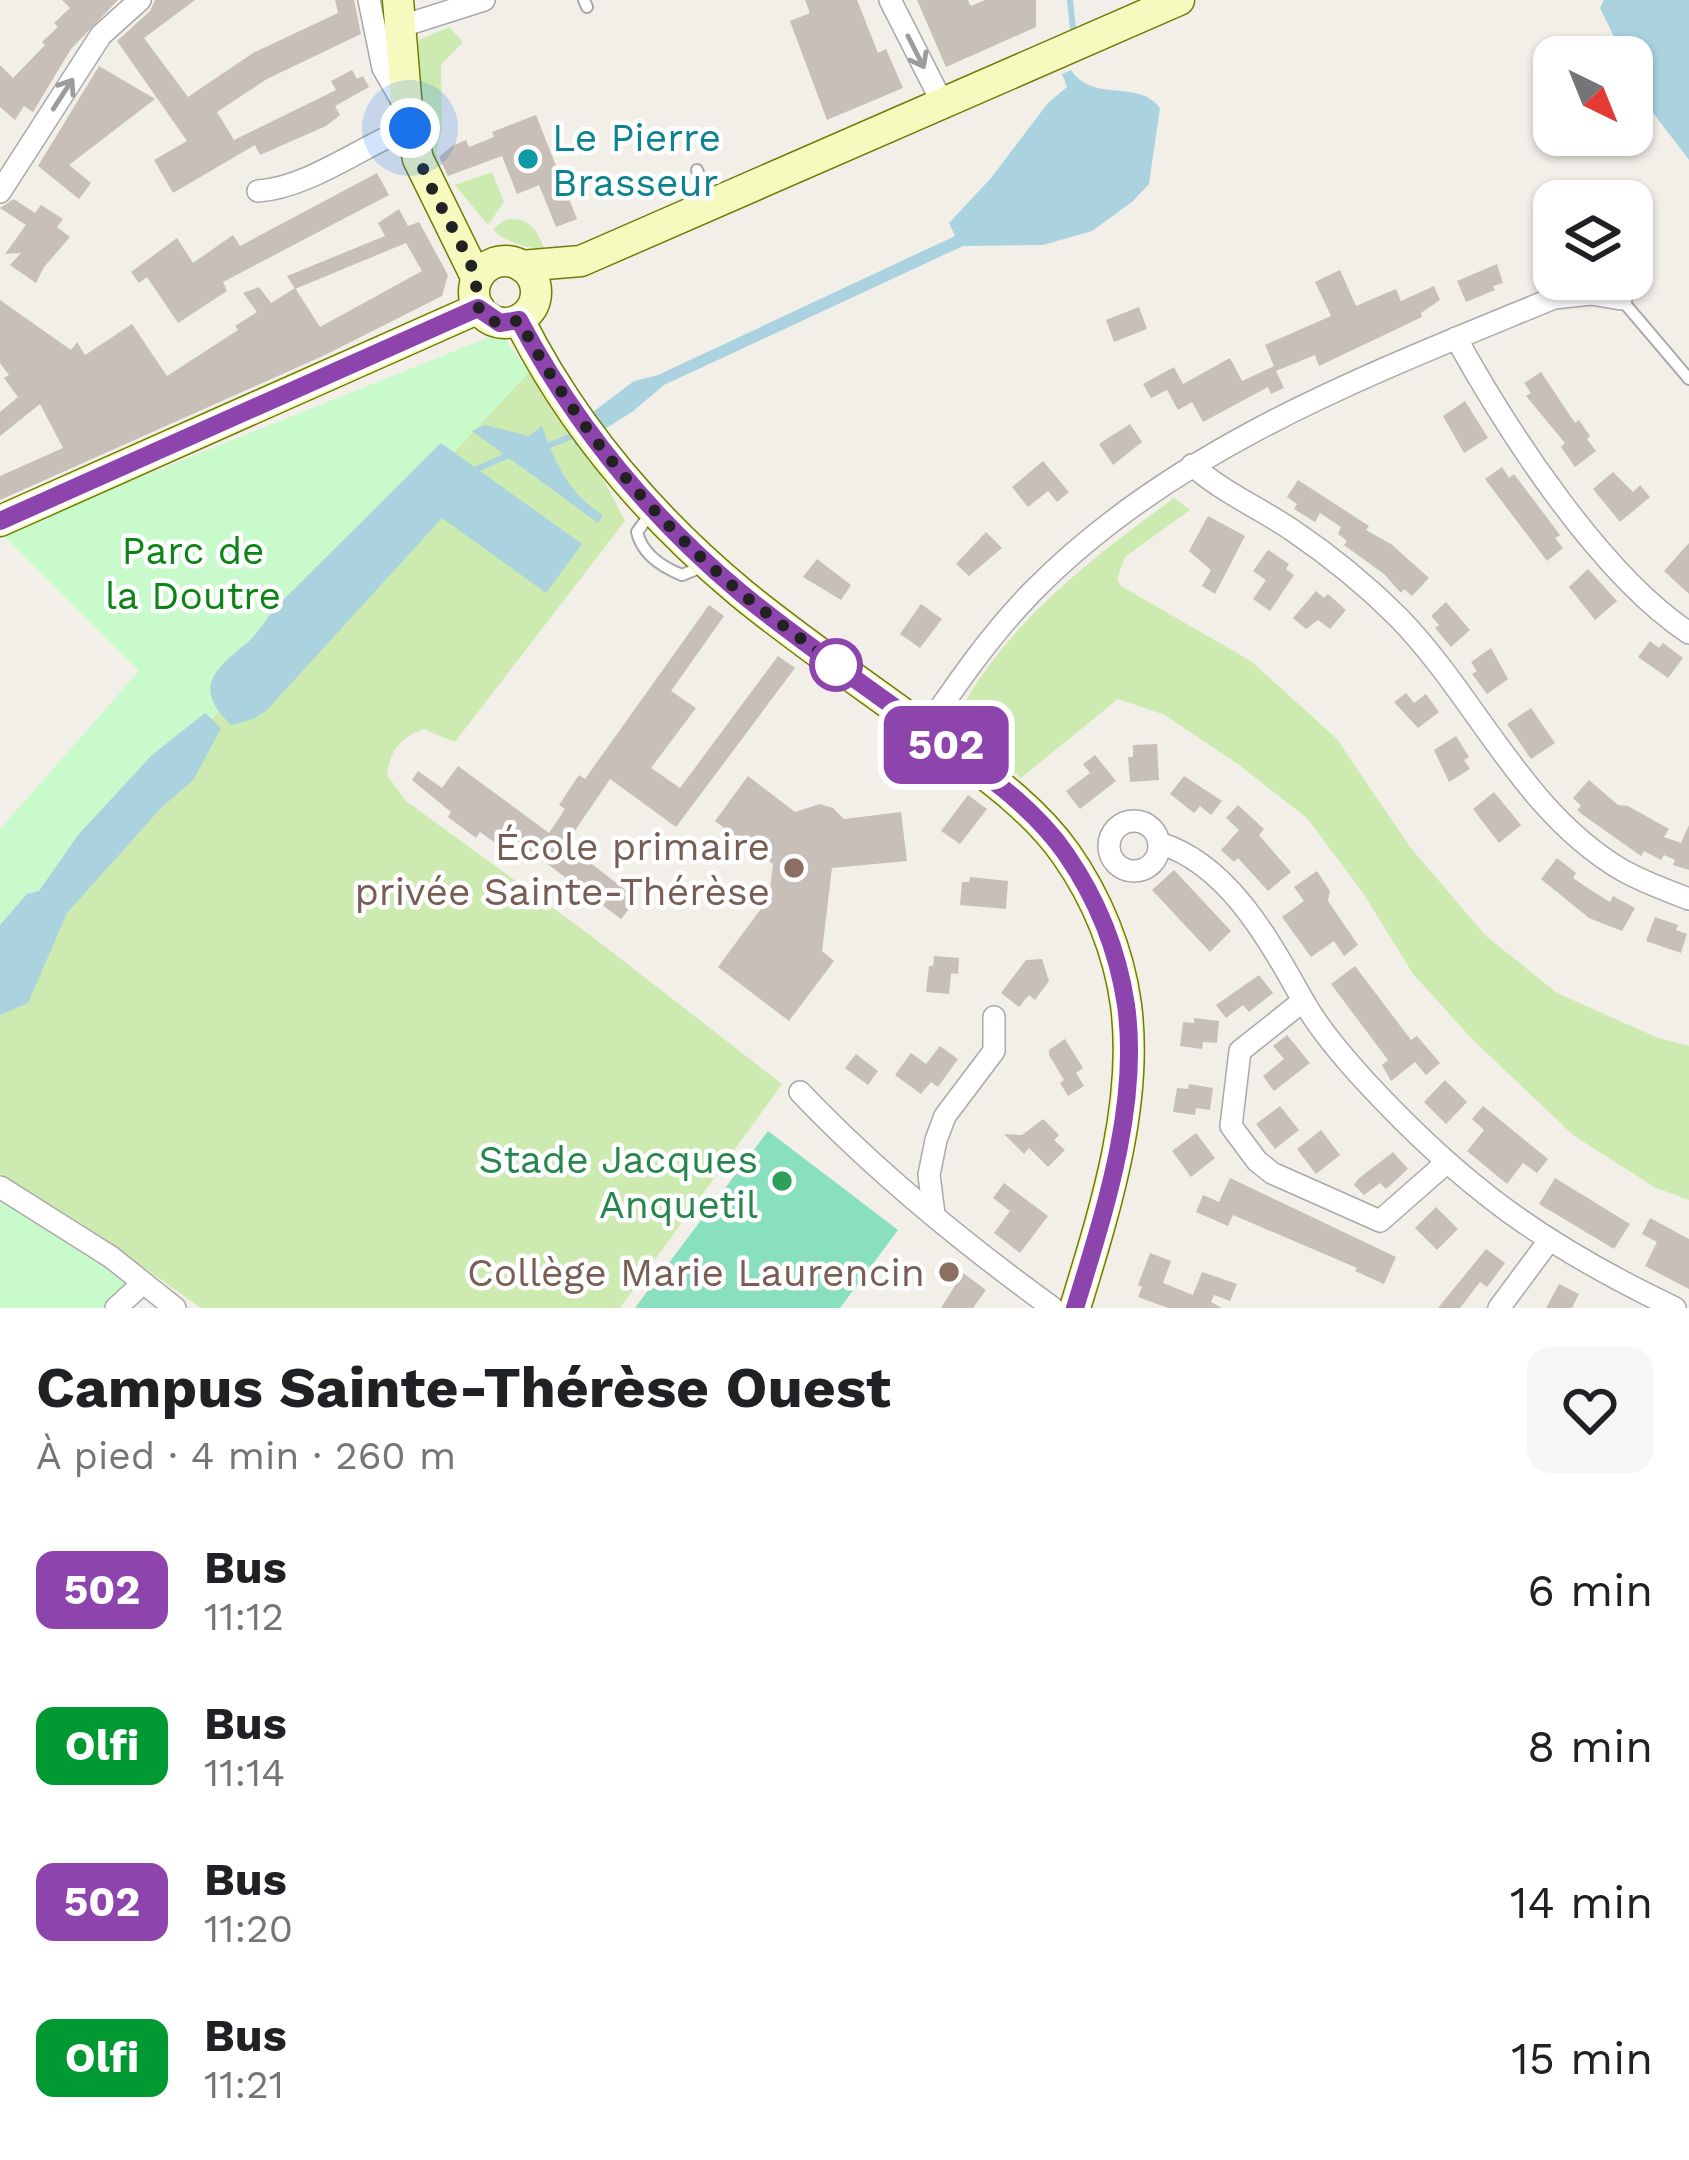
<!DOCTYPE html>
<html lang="fr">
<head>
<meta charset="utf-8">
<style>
  body { margin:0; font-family:"Work Sans",sans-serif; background:#f6f6f6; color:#202124; height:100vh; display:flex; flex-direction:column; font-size:45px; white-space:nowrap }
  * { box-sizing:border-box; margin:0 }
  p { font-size:39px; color:#757577 }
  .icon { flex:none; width:66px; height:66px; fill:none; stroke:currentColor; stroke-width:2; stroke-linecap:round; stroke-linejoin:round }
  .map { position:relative; height:1308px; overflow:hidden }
  .sheet { display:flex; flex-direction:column; background:#fff; flex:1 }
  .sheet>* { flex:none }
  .badge { padding:0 24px; border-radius:18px; font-size:42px; line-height:78px }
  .needle { width:78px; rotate:137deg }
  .buttons { position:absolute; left:1533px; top:36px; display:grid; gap:24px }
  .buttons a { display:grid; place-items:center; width:120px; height:120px; border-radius:24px; background:#fff; box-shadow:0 3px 9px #0004; font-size:60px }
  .you { position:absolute; width:60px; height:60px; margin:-30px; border:9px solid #fff; border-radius:50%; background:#1a73e8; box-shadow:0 0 0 18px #1a73e833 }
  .map>.badge { position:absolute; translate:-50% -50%; box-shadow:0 0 0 6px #fff }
  .round { display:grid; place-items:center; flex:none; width:126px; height:126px; border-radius:24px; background:#f6f6f6 }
  .head { display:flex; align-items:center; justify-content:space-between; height:204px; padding:0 36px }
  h1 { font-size:57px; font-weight:700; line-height:90px }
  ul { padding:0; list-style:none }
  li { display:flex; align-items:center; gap:36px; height:156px; padding:0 36px }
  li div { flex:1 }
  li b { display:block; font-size:45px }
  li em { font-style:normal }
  li .badge { min-width:132px; font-weight:700; text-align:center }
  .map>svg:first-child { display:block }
  .grass { fill:#cdebb0 }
  .park { fill:#c8facc }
  .pitch { fill:#88e0be }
  .water { fill:#aad3df }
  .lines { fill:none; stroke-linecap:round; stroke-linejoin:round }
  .stream { stroke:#aad3df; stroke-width:6 }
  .building { fill:#c7bfb8 }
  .service-casing { stroke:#a9a9a9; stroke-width:14 }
  .minor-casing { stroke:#a9a9a9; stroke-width:24 }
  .secondary-casing { stroke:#707d05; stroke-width:33 }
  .service { stroke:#fff; stroke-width:10 }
  .minor { stroke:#fff; stroke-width:21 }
  .secondary { stroke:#f7fabf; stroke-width:30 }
  .oneway { stroke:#9c9c9c }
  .line-casing { stroke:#fff; stroke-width:27 }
  .line { stroke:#8e44ad; stroke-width:18 }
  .walk { stroke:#222; stroke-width:12; stroke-dasharray:0 21.6 }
  .culture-dot { fill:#0f9aa8; stroke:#fff; stroke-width:4.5 }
  .stop-dot { fill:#fff; stroke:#8e44ad; stroke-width:6 }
  .education-dot { fill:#8d6e63; stroke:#fff; stroke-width:4.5 }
  .leisure-dot { fill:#2e9e5b; stroke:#fff; stroke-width:4.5 }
  .labels { text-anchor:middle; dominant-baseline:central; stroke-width:9; stroke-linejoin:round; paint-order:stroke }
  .culture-label { font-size:39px; fill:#0d838f; stroke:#fff; text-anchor:start }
  .park-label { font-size:39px; fill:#0c8416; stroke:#fff }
  .education-label { font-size:39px; fill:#785e54; stroke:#fff; text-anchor:end }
  .leisure-label { font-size:39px; fill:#27864d; stroke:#fff; text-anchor:end }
</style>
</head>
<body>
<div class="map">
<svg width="1689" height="1308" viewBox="0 0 1689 1308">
  <rect width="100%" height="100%" fill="#f2efe9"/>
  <g class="grass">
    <path d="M449,27l14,15 -22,23 1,63 -6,25 7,23c-22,-38 -23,-82 -28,-124l4,-12z"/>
    <path d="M492,172l12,30 -16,23 -33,-40z"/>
    <path d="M505,220c22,-4 32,9 39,28 -14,2 -42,-7 -51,-19z"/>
    <path d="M529,372l59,78 37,71 -170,221 -32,-13c-23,10 -33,21 -36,46l19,26 188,137 188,146 -162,224h-419l-119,-84 -82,-50v-216l79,-82 218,-257z"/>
    <path d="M1174,498l16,12 -65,47 -8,22 4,7 130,75 86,78 73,108 76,89 71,57 101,45 31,8v154l-35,-13 -81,-52 -100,-95 -60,-66 -50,-81 -56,-75 -68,-53 -74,-50 -47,-16 -97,79 -68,-54c48,-97 135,-163 221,-226z"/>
  </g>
  <g class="park">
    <path d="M487,338l18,1 24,33 -232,247 -218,257 -79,82v-129l139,-158 -138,-138z"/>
    <path d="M0,1187l143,96 -27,25h-116z"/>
  </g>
  <path class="pitch" d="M768,1131l130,99 -58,78h-205z"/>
  <g class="water">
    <path d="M1604,0h85v160c-21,-30 -57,-65 -57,-103h-8l-24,-49z"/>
    <path d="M1071,70c23,34 67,8 89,38l-11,76 -17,18 -40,29 -49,14 -80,1 -299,139 -32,27 -56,35 -7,-17 65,-49 24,-6 297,-139 -6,-13 42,-45 57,-75 19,-16 -5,-13z"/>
    <path d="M485,425l44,11 13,-10c13,37 27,68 61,89l-5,8 -126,-92z"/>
    <path d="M441,443l141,101 -36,49 -104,-75 -175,192 -14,9 -22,6c-39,-38 -17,-55 17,-83 10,-9 17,-20 24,-31z"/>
    <path d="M205,713l16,15 -27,51 -33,29 -94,105 -39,90 -28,12v-90l27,-31 12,-3 39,-56 74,-80z"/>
  </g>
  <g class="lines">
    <g class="stream">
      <path d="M1070,0l3,29"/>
      <path d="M545,447l32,-13"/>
      <path d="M472,471l37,-16"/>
    </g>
  </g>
  <g class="building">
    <path d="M62,0h56l-47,49 -38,63 -9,-6 -9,14 -15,-13v-42l13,13 32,-33 -3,-3 16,-15 -4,-4 16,-15z"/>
    <path d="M155,0h40l-51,38 44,59 65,-44 85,-40 -3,-13h19l7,34 -94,45 -50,33 17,28 102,-50 -5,-9 21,-11 5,9 6,-3 6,11 -34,19 5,9 -14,11 -66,29 -5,-10 -82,48 -19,-33 33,-19 -70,-100 33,-30z"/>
    <path d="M805,0h52l21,53 8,-4 17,39 -76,32 -37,-99 20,-8z"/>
    <path d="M917,0h51l3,6 14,-6h51v27l-90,40z"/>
    <path d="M99,66l56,33 -86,66 22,18 -12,16 -41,-33z"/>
    <path d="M536,115l41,104 -21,8 -17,-42 -22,9 -15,-38 -54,20 -9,-19 13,-11 14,-6 3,7 25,-10 -2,-5z"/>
    <path d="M377,173l12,22 -166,87 4,9 -49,32 -31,-46 -8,6 -8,-11 46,-34 16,25 40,-28 7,11z"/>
    <path d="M14,199l21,14 6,-8 22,14 -6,8 13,10 -26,30 -8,16 -26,-18 11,-12 -16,1 21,-29 -26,-17z"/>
    <path d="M399,209l9,17 11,-4 29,53 -6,21 -117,59 -325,145v-24l63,-28 -23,-44 -40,32v-24l18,-15 -14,-19 5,-3 -9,-12v-63l71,50 6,-8 8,13 47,-31 35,52 71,-46 -3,-4 22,-14 -14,-19 16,-6 12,16 24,-15 25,39 102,-56 -16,-28 -111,46 -8,-13 98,-40 -7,-13z"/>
    <path d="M1554,224v55l-20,-46z"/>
    <path d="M1497,264l6,19 -10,3 2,4 -29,12 -9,-21z"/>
    <path d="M1340,270l16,36 40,-17 5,12 33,-15 6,14 -19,13 1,4 -103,49 -4,-11 -39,16 8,17 -13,6 -3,-7 -65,35 -11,-20 -14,8 -11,-20 -16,8 -8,-14 31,-17 9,17 47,-26 12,23 32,-15 -9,-21 66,-29 -16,-34z"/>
    <path d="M1139,307l8,22 -33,13 -8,-22z"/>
    <path d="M1541,372l34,51 4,-3 11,16 -3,3 9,12 -21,16 -14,-20 4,-4 -39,-47 5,-3 -7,-10z"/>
    <path d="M1465,401l23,37 -24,15 -21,-37z"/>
    <path d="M1130,424l12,18 -29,23 -14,-21z"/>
    <path d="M1043,461l26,31 -12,10 -9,-11 -20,16 -16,-20z"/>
    <path d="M1502,467l7,11 5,-4 46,61 -5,3 8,10 -16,13 -62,-82z"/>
    <path d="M1613,472l20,20 7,-7 10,12 -30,25 -27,-33z"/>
    <path d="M1298,480l71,46 -3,4 25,14 38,34 -17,18 -8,-7 -3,4 -17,-19 -40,-29 3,-4 -9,-7 3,-7 -21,-14 -5,9 -21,-13 3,-5 -10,-7z"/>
    <path d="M1208,516l37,20 -30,58 -13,-8 9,-16 -22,-19z"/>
    <path d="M986,532l16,16 -33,28 -13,-12z"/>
    <path d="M1689,543v51l-25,-23z"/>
    <path d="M1268,550l21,14 -3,5 8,6 -24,36 -17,-12 13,-19 -13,-9z"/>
    <path d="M817,559l34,26 -10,15 -38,-23z"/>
    <path d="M1588,569l29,32 -22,19 -26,-33z"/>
    <path d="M1316,591l8,7 4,-4 18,16 -16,19 -12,-9 -12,9 -13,-11z"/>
    <path d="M1446,602l24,28 -19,17 -16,-19 4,-3 -8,-9z"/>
    <path d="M921,604l21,15 -22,29 -20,-14z"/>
    <path d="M709,605l15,11 -53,75 25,17 -45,60 29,20 98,-132 17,12 -119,159 -66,-48 -44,65 71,55 -16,20 -115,-86 -9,11 -17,-12 -4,6 -28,-21 3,-5 -39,-32 6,-9 24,17 16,-22 91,67 16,-24 -6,-4 20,-30 6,4z"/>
    <path d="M1650,641l9,7 4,-5 20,15 -15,20 -30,-21z"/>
    <path d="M1491,648l17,31 -21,15 -15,-20 5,-3 -6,-9z"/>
    <path d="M1406,693l8,10 12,-9 13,18 -21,16 -24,-26z"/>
    <path d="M1531,708l24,35 -24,16 -24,-35z"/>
    <path d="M1456,736l13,21 -5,3 6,9 -21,13 -15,-32z"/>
    <path d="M1157,744l2,36 -29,2 -2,-25h5v-12z"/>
    <path d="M1095,755l21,26 -36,28 -14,-18 24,-18 -7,-9z"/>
    <path d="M748,776l47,36 25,-8 13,4 11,11 57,-7 6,49 -75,7 -10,83 12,10 -45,60 -71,-54 51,-69 4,-34 -58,-43z"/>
    <path d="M1184,776l38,25 -11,14 -11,-9 -6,7 -24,-19z"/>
    <path d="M1589,780l29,25 10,1 41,23 -5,8 17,6 8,-18v45l-16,-5 2,-5 -11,-5 -3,5 -17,-9 -3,5 -58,-41 -6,-5 4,-4 -8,-8z"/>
    <path d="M1494,792l27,33 -22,18 -26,-34z"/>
    <path d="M968,795l19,14 -27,35 -19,-13z"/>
    <path d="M1238,805l26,24 -5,6 32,37 -23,19 -30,-33 -4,4 -13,-12 18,-20 -13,-12z"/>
    <path d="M1557,858l19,15 -3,5 19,13 18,11 3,-6 22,12 -13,23 -33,-13 -48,-39z"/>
    <path d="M1174,870l57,61 -21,21 -58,-62z"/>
    <path d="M1317,871l13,20 -2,10 30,44 -14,11 -10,-15 -23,16 -29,-40 22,-16 -10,-14z"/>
    <path d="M970,877l38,4 -2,28 -46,-4 2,-23h7z"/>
    <path d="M1655,917l23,8 -2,5 11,4 -6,19 -35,-12z"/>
    <path d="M934,956l25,2 -1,16 -7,-1 -2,21 -23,-2 3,-26h4z"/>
    <path d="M1042,959l7,22 -14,19 -6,-5 -10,12 -18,-14 25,-33z"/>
    <path d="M1355,966l56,74 6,-4 23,27 -14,12 -11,-13 -24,19 -9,-16 6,-5 -57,-76z"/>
    <path d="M1259,975l14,18 -24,19 -6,-7 -17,13 -10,-13z"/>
    <path d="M1194,1018l25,3 -2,22 -14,-1 -1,7 -22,-3 3,-24 11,1z"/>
    <path d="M1287,1035l23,28 -36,28 -11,-15 21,-17 -11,-13z"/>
    <path d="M1065,1039l18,29 -7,5 8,13 -16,10 -8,-13 4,-3 -15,-25v-5z"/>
    <path d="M940,1046l18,13 -20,28 -7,-5 -10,12 -26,-19 16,-22 15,11z"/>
    <path d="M856,1054l22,17 -10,14 -23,-17z"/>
    <path d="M1445,1080l22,22 -21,22 -22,-22z"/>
    <path d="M1189,1084l24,4 -3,22 -14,-2 -1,7 -22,-3 4,-24 11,1z"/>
    <path d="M1280,1106l19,24 -24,19 -19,-25z"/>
    <path d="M1483,1106l65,53 -11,14 -14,-10 -16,21 -40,-33 17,-21 -12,-11z"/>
    <path d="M1043,1119l16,16 -5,5 11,10 -17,17 -19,-19 -5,6 -20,-20 18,1z"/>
    <path d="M1321,1130l19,25 -24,19 -19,-25z"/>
    <path d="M1196,1133l19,25 -24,19 -19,-26z"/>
    <path d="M1393,1152l15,17 -22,20 -6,-6 -16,12 -10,-10 4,-6z"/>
    <path d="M1230,1178l166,79 -12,27 -29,-13 2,-3 -124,-53 -5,11 -32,-14 7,-17 16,7z"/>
    <path d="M1555,1178l75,46 -16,25 -75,-45z"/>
    <path d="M1004,1183l44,33 -28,37 -26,-20 16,-22 -17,-13z"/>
    <path d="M1436,1207l22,22 -21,21 -22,-22z"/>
    <path d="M1650,1218l39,21v50l-44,-23 12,-24 -15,-8z"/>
    <path d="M1486,1249l19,14 -18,24 -7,-5 -20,26h-22z"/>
    <path d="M1150,1253l21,8 -8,22 30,12 9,-23 35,12 -7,17 -16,-6 -3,7 11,6h-54l-30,-11 4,-10 -4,-2z"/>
    <path d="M963,1273l23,17 -13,18h-32z"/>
    <path d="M1559,1284l20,10 -7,14h-26z"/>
  </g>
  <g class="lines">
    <defs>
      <g id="service">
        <path d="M584,0l3,7"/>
        <path d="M697,170l12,30"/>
        <path d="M1621,299l68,80"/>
        <path d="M651,513l-14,19c5,22 25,35 45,43l22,-9"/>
      </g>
      <g id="minor">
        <path d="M369,0l14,68 19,33"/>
        <path d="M890,0l53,104"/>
        <path d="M399,27l85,-27"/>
        <path d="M258,191c50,-3 104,-45 152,-64"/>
        <path d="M0,192l101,-157 39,-35"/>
        <path d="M1456,338c52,94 144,236 233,295"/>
        <path d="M1192,465c30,27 66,42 100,65 37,25 74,55 106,87 79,81 124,194 224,253 21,12 44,20 67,29"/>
        <path d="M925,730c33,-48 66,-96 107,-138 142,-145 338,-218 522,-294l37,-4 30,5"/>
        <circle cx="1134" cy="846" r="25"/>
        <path d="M1159,843c70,21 111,99 145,159 15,27 40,56 62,80 98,106 179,164 309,226"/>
        <path d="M1303,1001l-63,50 -9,75 26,35 15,12 108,48 66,-58"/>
        <path d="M800,1092c77,81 163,151 253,216"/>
        <path d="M0,1187l111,70 64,51"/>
        <path d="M934,1214l-5,-39 7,-35 9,-24 49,-65v-34"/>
        <path d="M116,1308l27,-25"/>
        <path d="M1499,1308l49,-66"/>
      </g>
      <g id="secondary">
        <path d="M398,0l9,109 11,50 59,120"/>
        <circle cx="505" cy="292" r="31"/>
        <path d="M521,266l60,-5 598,-261"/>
        <path d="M519,320c53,106 131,197 222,273 66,54 137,101 205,152 43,32 89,65 120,109 31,44 53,98 60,151 13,100 -22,208 -51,303"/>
        <path d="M0,521l479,-213"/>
      </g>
    </defs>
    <use href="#service" class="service-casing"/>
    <use href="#minor" class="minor-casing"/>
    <use href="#secondary" class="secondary-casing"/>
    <use href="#service" class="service"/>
    <use href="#minor" class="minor"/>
    <use href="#secondary" class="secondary"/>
  </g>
  <defs><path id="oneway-shaft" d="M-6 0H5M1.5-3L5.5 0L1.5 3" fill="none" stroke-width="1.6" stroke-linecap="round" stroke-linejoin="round" transform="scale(3)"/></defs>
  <g class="oneway">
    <use href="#oneway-shaft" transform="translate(916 52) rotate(63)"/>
    <use href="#oneway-shaft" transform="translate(63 94) rotate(-57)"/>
  </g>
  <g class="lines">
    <defs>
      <path id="line" d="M0,521l478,-213 22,15 19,-3c56,105 130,196 222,273 66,54 137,101 205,152 43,32 89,64 120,109 31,45 52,98 60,151 14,100 -22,208 -51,303"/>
    </defs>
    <use href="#line" class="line-casing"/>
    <use href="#line" class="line"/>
    <path class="walk" d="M410,128c11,52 43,95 64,144 6,14 -4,29 10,43 10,10 22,9 35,5 56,105 130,195 221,272 31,26 64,48 96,73"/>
  </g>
  <circle class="culture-dot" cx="528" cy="159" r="12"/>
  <circle class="stop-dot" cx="836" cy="665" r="24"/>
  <g class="education-dot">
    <circle cx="794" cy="868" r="12"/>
    <circle cx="949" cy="1272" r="12"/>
  </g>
  <circle class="leisure-dot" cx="782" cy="1181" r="12"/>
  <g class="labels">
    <g class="culture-label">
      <text x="552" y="137">Le Pierre<tspan x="552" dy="45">Brasseur</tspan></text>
    </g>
    <g class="park-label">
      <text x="193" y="550">Parc de<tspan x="193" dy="45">la Doutre</tspan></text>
    </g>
    <g class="education-label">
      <text x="770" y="846">École primaire<tspan x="770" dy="45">privée Sainte-Thérèse</tspan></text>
      <text x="925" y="1272">Collège Marie Laurencin</text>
    </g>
    <g class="leisure-label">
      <text x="758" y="1159">Stade Jacques<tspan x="758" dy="45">Anquetil</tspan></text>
    </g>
  </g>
</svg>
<div class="buttons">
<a><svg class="needle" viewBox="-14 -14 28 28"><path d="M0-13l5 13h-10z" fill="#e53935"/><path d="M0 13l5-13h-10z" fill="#757577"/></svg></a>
<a><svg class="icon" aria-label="layers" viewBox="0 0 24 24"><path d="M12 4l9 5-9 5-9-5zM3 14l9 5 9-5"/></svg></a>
</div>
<div class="you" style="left:410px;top:128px"></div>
<b class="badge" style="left:946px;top:745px;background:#8e44ad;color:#fff">502</b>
</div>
<section class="sheet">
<div class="head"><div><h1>Campus Sainte-Thérèse Ouest</h1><p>À pied · 4 min · 260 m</p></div><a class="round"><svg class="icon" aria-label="heart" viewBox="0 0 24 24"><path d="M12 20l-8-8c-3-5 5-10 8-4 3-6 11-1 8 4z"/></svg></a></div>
<ul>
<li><span class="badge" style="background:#8e44ad;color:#fff">502</span><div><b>Bus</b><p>11:12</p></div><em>6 min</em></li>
<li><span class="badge" style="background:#019a32;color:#fff">Olfi</span><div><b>Bus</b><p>11:14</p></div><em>8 min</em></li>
<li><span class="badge" style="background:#8e44ad;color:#fff">502</span><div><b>Bus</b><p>11:20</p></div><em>14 min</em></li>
<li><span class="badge" style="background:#019a32;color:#fff">Olfi</span><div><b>Bus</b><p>11:21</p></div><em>15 min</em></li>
</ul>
</section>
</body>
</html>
